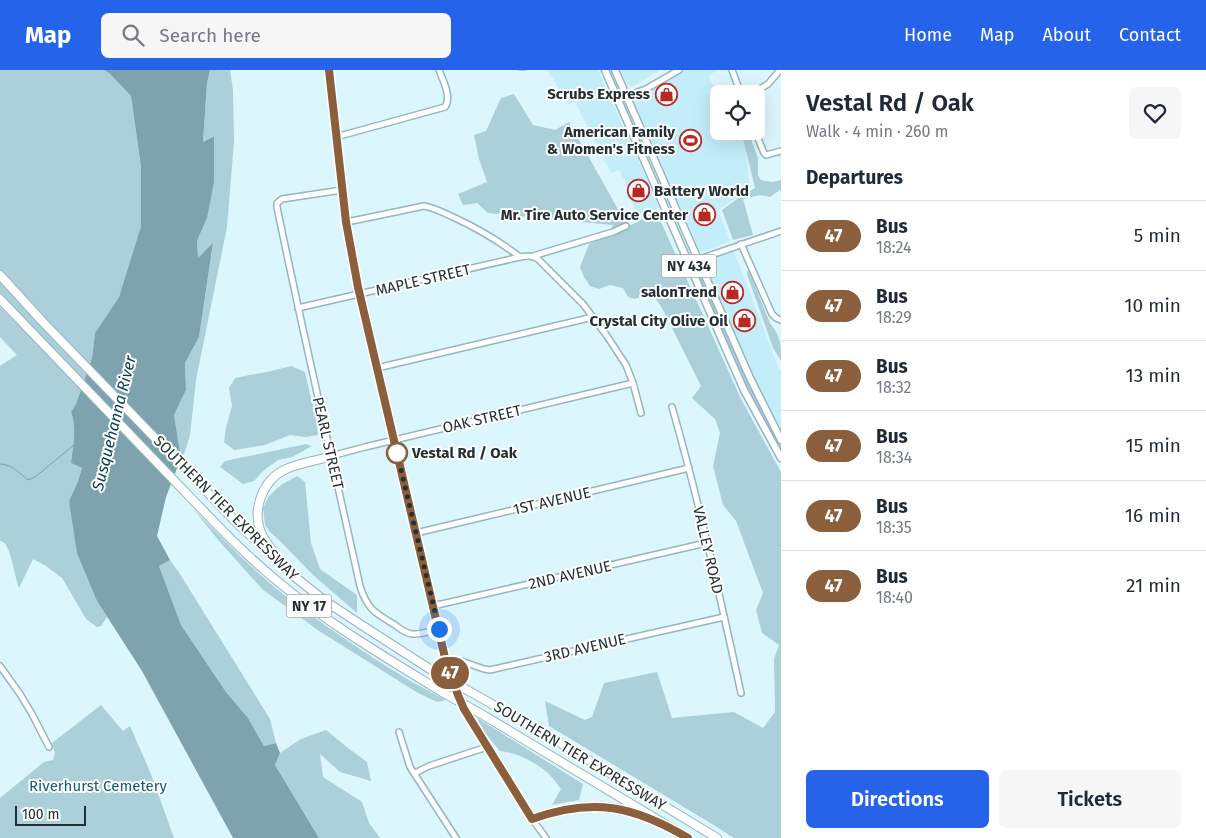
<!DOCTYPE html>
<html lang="en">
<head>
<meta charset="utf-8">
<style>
  body { margin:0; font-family:"Fira Sans",sans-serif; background:#f6f6f7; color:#1f2937; height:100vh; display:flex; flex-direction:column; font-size:19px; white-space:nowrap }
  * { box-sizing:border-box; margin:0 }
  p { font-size:16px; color:#747a83 }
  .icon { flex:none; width:28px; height:28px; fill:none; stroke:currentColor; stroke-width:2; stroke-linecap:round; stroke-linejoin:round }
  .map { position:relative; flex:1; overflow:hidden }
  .drawer { display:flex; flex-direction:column; background:#fff; width:425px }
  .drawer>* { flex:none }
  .badge { padding:0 10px; border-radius:16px; font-size:18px; line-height:32px }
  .controls { position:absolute; left:710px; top:15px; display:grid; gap:10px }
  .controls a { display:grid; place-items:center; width:55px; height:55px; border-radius:8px; background:#fff; box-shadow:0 5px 20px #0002; font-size:25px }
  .scale { position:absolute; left:15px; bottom:12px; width:71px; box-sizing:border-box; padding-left:5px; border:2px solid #222f33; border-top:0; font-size:14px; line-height:18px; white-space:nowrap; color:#222f33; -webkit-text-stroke:4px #fefefe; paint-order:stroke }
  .you { position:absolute; width:25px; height:25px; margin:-12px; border:4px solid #fff; border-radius:50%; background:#1a73e8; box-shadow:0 0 0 8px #1a73e833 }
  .map>.badge { position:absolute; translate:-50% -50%; box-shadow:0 0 0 2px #fff }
  h2 { padding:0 25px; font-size:19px; line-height:45px }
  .round { display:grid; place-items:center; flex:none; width:52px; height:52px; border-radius:8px; background:#f6f6f7 }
  .overview { display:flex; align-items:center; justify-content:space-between; height:85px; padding:0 25px }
  h1 { font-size:24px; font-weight:600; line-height:38px }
  .cta { display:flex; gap:10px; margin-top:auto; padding:10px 25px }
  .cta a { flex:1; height:58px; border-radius:8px; background:#2563eb; color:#fff; font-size:20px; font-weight:600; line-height:58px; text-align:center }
  .cta a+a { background:#f6f6f7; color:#1f2937 }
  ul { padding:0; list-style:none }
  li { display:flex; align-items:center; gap:15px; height:70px; padding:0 25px; border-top:1px solid #e0e1e3 }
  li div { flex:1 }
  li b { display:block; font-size:19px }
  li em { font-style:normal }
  li .badge { min-width:55px; font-weight:700; text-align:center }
  header { display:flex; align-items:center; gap:30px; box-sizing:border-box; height:70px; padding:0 25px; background:#2563eb; color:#fff }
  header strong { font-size:24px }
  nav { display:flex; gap:28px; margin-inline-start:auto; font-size:18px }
  .search { width:350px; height:45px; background:#f6f6f7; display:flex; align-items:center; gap:12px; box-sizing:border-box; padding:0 18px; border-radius:8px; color:#747a83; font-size:19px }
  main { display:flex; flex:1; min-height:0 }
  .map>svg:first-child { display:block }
  .built { fill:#c2edf9 }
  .green { fill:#abd0da }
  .water { fill:#7ea3ae }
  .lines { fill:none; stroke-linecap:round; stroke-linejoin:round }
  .stream { stroke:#7ea3ae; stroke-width:1 }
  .minor-casing { stroke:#95b5bf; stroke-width:8 }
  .major-casing { stroke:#95b5bf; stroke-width:9 }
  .highway-casing { stroke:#95b5bf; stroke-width:10 }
  .minor { stroke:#fff; stroke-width:5 }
  .major { stroke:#fff; stroke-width:6 }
  .highway { stroke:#fff; stroke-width:8 }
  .highway-bridge-casing { stroke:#95b5bf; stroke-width:10; stroke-linecap:butt }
  .highway-bridge { stroke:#fff; stroke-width:8 }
  .line-casing { stroke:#fff; stroke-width:11 }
  .line { stroke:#8b5e3c; stroke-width:8 }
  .walk { stroke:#222f33; stroke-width:5; stroke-dasharray:0 9 }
  .stop-dot { fill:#fff; stroke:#8b5e3c; stroke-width:2.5 }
  .labels { text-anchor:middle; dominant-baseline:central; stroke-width:4; stroke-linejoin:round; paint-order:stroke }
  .shield { fill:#fefefe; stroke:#646d70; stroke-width:1 }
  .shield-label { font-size:14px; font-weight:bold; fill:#222f33 }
  .poi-label { font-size:15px; font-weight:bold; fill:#222f33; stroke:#fefefe; text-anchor:end }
  .street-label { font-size:15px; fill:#222f33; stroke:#fefefe }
  .stop-label { font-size:15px; font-weight:bold; fill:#222f33; stroke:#fefefe; text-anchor:start }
  .park-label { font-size:15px; fill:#105c6d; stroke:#fefefe }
  .water-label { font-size:16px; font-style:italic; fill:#08414f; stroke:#fefefe }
</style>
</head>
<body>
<header>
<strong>Map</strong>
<div class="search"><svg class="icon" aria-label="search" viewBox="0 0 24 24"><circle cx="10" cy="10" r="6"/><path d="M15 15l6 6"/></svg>Search here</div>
<nav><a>Home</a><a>Map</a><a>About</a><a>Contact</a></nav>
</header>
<main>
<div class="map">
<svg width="781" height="768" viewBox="0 0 781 768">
  <rect width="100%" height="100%" fill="#dcf6fe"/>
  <g class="built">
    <path d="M548,0h50l61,137 -20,9 -9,-17 3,-2 -14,-27 -8,3 -36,-71 -7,2z"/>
    <path d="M621,0h39l-21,13 -7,3 -5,-2z"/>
    <path d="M683,0h35l-10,6 11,20v35h19l8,18 4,40 -32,21 12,31 -29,12 -69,-156 17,-6z"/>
    <path d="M733,179l46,120 2,1v62l-36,-73 -41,-98z"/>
  </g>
  <g class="green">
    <path d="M0,0h104l5,3 22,23 10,71v59l-22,71 -24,36 -3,25 -3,8 -89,-97z"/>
    <path d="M210,0h20l3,20 1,52 -7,85 -31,153 -6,55 -5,17 -4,6 -7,-43 12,-25 -1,-27 14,-26 14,-93 -15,15 -1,-18 10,-23 6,-82 -10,6 4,-59z"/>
    <path d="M514,24l19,31 22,5 14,-8 59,105 28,-16 85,188 40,73v366h-47l-22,-14 -163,-98 -4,-25 40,19 7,-3 12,-34 53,-11 15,46 62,-6 29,16 12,-16 -1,-53 5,-14 -17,-12 -6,-23 7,-17 -27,-72 -13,-16 -10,-39 7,-33 -5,-14 -23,-21 9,-12 -38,-76 -11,-17 -17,6 -7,-2 -5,-9 -13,-3 -11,4 -9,-3 -6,-9 -4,-10 9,-23 19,-8 5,-11 -125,-12 -11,-10 -14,2 -5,-11 29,-12 -8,-23 -5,-24 12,-4 15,-33z"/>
    <path d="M739,61h9l10,27v17l3,5 11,2 9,-2v11l-1,-1 -10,7 -10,-2 -17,4 10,36 -20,5 -11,-30 15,-11 18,-11 -11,-45z"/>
    <path d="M698,199l46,105 22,45 15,26v8l-42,-82 -43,-96v-4z"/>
    <path d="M748,199l22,54c11,15 11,19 11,38l-8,-13 -26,-74z"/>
    <path d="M0,212l87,90 -4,11 -83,-88z"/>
    <path d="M0,237l82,80 -6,17 -5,8c6,16 2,34 0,51l11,5 -4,13 -9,20 28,100 10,16 -6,9 -4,1 -11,-8 -24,-41 -16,-12 -13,-7 -14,29c-5,-14 -6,-30 -13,-43 -2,-3 -3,-3 -6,-4v-175l17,-11 -17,-18z"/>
    <path d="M291,296l14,6 12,52 1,11 -12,2 -16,-2 -25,10 -31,5 -10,-8 2,-14 6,-22 -3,-18 6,-10 15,-3 17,-3z"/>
    <path d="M306,374l6,2 -20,11 -14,3 -15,11 -9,10 -11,3 -23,-17 5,-6z"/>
    <path d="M297,406l8,6 6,61 9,26 37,26v18l-44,-38 -31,-32 -12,-11 -5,-7 -2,-17 6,-12 12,-11z"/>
    <path d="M194,440c25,25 50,51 77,74 19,17 40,31 61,46 36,25 74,50 114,70l-9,2 -19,-9 -99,-62 -57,-42 -43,-48z"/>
    <path d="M170,490l10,14 90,145 6,24 -12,3 -16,-28 -22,-26 -45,-67 -22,-59z"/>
    <path d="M101,635l22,26 7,-5 21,48 23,64h-174v-40l44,-36 9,-2 2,-7 -3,-10z"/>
    <path d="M477,648l106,66 -4,16 -27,5 9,-16c-4,-5 -8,-11 -13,-16 -13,-11 -30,-20 -48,-22l-16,-19z"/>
    <path d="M326,660l22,18 19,14 4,19 -31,-9 -20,-18 3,23 39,25 7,21 11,15h-61l-44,-73 5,-12 21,-14z"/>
  </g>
  <path class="water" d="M104,0h106l-3,13 -4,59 11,-6v46l-7,36 -10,23 1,17 15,-15 -14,94 -14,26 1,27 -12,25 7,43 -15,39 -9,39 13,24 -11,6 22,59 45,67 22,26 16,28 12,-3 4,10 -5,12 44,73h-86l-91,-167 -45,-70 -20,-48 -8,-52 9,-20 4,-13 -11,-5c2,-17 6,-35 0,-51l5,-8 16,-46 3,-25 24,-36 22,-71v-59l-10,-71 -22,-23z"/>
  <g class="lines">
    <g class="stream">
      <path d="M519,0h7"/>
      <path d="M0,394c12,0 19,9 28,16l7,-3 39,-32"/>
    </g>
    <defs>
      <g id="minor">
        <path d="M329,0l18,152 11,65 88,375 9,27 9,20 68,110 14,19"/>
        <path d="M732,0l9,24"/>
        <path d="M751,24l17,-10 12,-14"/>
        <path d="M619,29l27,-10 33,-19"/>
        <path d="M755,61l9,22 2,2 15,-4"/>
        <path d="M336,67l109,-30c7,-10 -2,-26 -6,-37"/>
        <path d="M342,120l-60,9 -5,4v4c26,127 55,252 83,379 7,23 15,27 35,39 5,4 10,8 17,9 8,1 18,-3 27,-5"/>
        <path d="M347,152l77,-16c11,2 20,7 29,11 24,11 46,24 67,40"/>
        <path d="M741,174l31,70 4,4 5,2"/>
        <path d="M533,186l80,-24 13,-6"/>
        <path d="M688,193l93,-32"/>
        <path d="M298,238l222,-51c7,-1 12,-2 18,2l45,45 24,32 19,29 7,18 8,30"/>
        <path d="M377,298l216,-51"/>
        <path d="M672,337c27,94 48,190 69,286"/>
        <path d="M331,386l34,-9 268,-64"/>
        <path d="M416,463l273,-65"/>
        <path d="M433,536l273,-63"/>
        <path d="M446,592l15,-1 23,8 6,1 234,-53"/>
        <path d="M0,596l20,28 12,20 17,33"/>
        <path d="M399,662l11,35 46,71"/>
        <path d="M415,703l14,-7 58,-19"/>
      </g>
      <g id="major">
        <path d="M605,0l124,286 15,34 37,68"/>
        <path d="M615,0l135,308 31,62"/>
      </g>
      <g id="highway">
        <path d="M0,205l41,45 196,203 58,54 30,24 35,23 76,49"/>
        <path d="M0,229c55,57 110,115 165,172 36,37 71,76 111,109 51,43 109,77 166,112"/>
        <path d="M273,481c-4,-5 -8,-10 -11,-16 -11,-24 0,-55 24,-66 14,-6 30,-8 45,-13"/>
        <path d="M467,620l92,52 158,96"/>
        <path d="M478,642l210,126"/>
        <path d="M532,749c37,-13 76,-18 113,-3"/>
      </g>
    </defs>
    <use href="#minor" class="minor-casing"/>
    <use href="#major" class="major-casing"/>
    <use href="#highway" class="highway-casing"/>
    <use href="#minor" class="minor"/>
    <use href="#major" class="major"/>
    <use href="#highway" class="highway"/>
    <defs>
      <g id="highway-bridge">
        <path d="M436,603l31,17"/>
        <path d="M442,622l36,20"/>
      </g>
    </defs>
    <use href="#highway-bridge" class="highway-bridge-casing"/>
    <use href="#highway-bridge" class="highway-bridge"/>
  </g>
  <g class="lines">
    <defs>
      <path id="line" d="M329,0l17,152 12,65 88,375 12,33 6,14 68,110c61,-22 102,-13 156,19"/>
    </defs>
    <use href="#line" class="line-casing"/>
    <use href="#line" class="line"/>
    <path class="walk" d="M397,383l42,176"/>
  </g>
  <defs>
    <symbol id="shop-ring" viewBox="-11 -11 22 22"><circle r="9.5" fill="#fefefe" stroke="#b82924" stroke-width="1.5"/><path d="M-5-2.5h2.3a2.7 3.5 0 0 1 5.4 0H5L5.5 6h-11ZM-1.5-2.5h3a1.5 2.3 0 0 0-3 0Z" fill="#b82924"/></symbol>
    <symbol id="stadium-ring" viewBox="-11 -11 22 22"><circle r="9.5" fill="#fefefe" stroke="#b82924" stroke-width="1.5"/><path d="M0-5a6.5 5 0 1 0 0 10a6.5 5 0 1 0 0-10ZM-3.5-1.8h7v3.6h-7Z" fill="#b82924"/></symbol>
  </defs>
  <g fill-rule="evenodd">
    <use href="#shop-ring" x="654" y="12" width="25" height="25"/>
    <use href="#stadium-ring" x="678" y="58" width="25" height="25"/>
    <use href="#shop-ring" x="626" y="108" width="25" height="25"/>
    <use href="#shop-ring" x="692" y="132" width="25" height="25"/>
    <use href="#shop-ring" x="720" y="210" width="25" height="25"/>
    <use href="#shop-ring" x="732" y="238" width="25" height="25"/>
  </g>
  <circle class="stop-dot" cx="397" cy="383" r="10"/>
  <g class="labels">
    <g class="shield">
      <rect x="661.5" y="184.5" width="55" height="23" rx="4"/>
      <rect x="286.5" y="524.5" width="45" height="23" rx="4"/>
    </g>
    <g class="shield-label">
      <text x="689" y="196">NY 434</text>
      <text x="309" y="536">NY 17</text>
    </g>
    <g class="poi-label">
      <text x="650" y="24">Scrubs Express</text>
      <text x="675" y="62">American Family<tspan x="675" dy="17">&amp; Women's Fitness</tspan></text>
      <text x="654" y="121" text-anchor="start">Battery World</text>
      <text x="688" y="145">Mr. Tire Auto Service Center</text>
      <text x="717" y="222">salonTrend</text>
      <text x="728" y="251">Crystal City Olive Oil</text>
    </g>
    <g class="street-label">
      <text transform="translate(423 210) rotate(-13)">MAPLE STREET</text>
      <text transform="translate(482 349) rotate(-13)">OAK STREET</text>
      <text transform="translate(328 373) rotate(77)">PEARL STREET</text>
      <text transform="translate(552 431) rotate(-13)">1ST AVENUE</text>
      <text transform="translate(226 438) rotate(45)">SOUTHERN TIER EXPRESSWAY</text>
      <text transform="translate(708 480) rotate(77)">VALLEY ROAD</text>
      <text transform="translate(570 505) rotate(-13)">2ND AVENUE</text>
      <text transform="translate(585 578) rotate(-13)">3RD AVENUE</text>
      <text transform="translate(580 686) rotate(31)">SOUTHERN TIER EXPRESSWAY</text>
    </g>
    <g class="stop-label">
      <text x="412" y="383">Vestal Rd / Oak</text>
    </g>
    <g class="park-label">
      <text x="98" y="716">Riverhurst Cemetery</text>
    </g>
    <g class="water-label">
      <text transform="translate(114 353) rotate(-76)">Susquehanna River</text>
    </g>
  </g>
</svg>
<div class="controls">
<a><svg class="icon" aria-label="locate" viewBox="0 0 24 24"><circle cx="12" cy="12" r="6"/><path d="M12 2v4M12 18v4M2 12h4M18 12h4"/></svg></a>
</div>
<div class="scale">100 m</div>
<div class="you" style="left:439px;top:559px"></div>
<b class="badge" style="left:450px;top:603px;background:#8b5e3c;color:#fff">47</b>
</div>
<section class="drawer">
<div class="overview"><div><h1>Vestal Rd / Oak</h1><p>Walk · 4 min · 260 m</p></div><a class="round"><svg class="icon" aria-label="heart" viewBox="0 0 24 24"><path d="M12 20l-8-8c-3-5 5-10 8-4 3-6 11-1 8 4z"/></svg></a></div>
<h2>Departures</h2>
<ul>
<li><span class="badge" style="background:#8b5e3c;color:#fff">47</span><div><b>Bus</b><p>18:24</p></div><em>5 min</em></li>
<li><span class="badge" style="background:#8b5e3c;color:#fff">47</span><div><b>Bus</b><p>18:29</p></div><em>10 min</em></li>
<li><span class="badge" style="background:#8b5e3c;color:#fff">47</span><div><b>Bus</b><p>18:32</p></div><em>13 min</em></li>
<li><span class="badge" style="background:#8b5e3c;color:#fff">47</span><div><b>Bus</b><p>18:34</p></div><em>15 min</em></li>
<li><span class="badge" style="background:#8b5e3c;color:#fff">47</span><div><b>Bus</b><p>18:35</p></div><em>16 min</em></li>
<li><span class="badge" style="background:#8b5e3c;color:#fff">47</span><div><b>Bus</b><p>18:40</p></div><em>21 min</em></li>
</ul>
<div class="cta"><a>Directions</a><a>Tickets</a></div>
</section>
</main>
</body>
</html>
